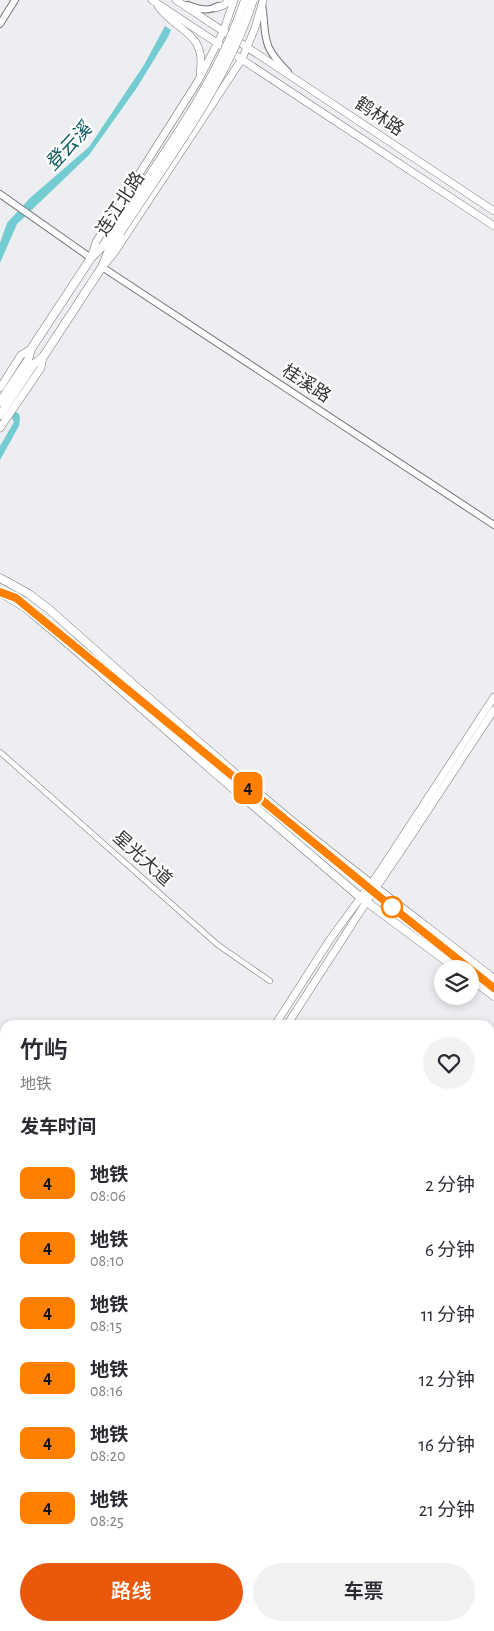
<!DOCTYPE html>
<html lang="zh">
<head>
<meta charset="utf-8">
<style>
  body { margin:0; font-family:"Alegreya Sans","Noto Sans SC",sans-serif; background:#f2f2f3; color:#2b2b33; height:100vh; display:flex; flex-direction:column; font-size:19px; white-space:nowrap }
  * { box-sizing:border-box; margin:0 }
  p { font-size:16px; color:#7c7c81 }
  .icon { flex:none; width:28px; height:28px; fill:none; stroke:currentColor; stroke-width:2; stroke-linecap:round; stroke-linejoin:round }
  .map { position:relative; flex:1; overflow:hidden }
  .side { position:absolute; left:0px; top:1020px; width:495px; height:611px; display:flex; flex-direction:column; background:#fff; border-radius:15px 15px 0 0; box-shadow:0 2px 8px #0003 }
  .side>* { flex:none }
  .badge { padding:0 10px; border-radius:8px; font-size:18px; line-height:32px }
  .buttons { position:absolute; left:434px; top:960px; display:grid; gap:10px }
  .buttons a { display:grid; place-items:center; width:45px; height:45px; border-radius:50%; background:#fff; box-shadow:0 2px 8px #0003; font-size:25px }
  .map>.badge { position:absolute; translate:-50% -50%; box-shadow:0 0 0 2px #fff }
  h2 { padding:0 20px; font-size:19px; line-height:45px }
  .round { display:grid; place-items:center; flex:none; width:52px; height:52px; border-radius:26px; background:#f2f2f3 }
  .head { display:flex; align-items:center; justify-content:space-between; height:85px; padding:0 20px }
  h1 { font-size:24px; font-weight:600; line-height:38px }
  .action { display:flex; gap:10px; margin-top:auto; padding:10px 20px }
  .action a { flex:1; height:58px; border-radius:30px; background:#ea580c; color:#fff; font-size:20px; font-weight:600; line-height:58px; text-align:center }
  .action a+a { background:#f2f2f3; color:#2b2b33 }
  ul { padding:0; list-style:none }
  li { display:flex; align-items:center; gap:15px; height:65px; padding:0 20px }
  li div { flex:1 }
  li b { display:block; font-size:19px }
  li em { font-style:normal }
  li .badge { min-width:55px; font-weight:700; text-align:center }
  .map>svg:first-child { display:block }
  .green { fill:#dde3b8 }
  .water { fill:#73ccd1 }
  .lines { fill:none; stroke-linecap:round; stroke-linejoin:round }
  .minor-casing { stroke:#757678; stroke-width:6 }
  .tertiary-casing { stroke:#757678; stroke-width:8 }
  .secondary-casing { stroke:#757678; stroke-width:8 }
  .primary-casing { stroke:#757678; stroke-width:9 }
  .trunk-casing { stroke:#757678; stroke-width:9 }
  .minor { stroke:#fff; stroke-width:5 }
  .tertiary { stroke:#fff; stroke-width:6 }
  .secondary { stroke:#fff; stroke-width:7 }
  .primary { stroke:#fff; stroke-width:8 }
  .trunk { stroke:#fff; stroke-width:8 }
  .trunk-bridge-casing { stroke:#757678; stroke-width:9; stroke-linecap:butt }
  .trunk-bridge { stroke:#fff; stroke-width:8 }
  .line-casing { stroke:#fff; stroke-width:11 }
  .line { stroke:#ff7f00; stroke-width:8 }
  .stop-dot { fill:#fff; stroke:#ff7f00; stroke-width:2.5 }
  .labels { text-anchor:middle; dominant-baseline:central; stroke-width:4.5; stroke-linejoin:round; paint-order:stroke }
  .street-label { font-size:18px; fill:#353536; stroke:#fff }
  .water-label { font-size:19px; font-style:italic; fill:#0c5b5f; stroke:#fff }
</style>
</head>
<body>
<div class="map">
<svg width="494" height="1631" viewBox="0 0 494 1631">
  <rect width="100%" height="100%" fill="#edeef1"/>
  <path class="green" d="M0,1539l5,3v84h85l4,5h-94z"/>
  <g class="water">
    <path d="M165,26l6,4 -3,7 -32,52 -47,66 -72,69 -17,39v-20l7,-20 23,-25 59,-51 55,-82z"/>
    <path d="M10,407l9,7 1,4 -1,8 -19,34v-14l14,-24 -3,-6 -6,-3z"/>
    <path d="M0,1579l5,7v40h35l2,5h-42z"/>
  </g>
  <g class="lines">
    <defs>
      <path id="minor" d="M0,752l218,193 52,36"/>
      <g id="tertiary">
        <path d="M262,3c5,36 -2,41 26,69"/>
        <path d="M188,5c10,4 20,7 30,1"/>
        <path d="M0,24l15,-24"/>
        <path d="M0,194l91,64"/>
        <path d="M102,267l392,258"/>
        <path d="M490,1228l4,3"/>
      </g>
      <g id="secondary">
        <path d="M152,0l342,226"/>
        <path d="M176,0l318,211"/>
        <path d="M158,6c17,25 49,26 42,66"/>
        <path d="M216,8l8,-3 5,-5"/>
        <path d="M91,258l5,-16 102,-161 25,-49 11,-32"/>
        <path d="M104,265l10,-12 128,-194 13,-31 8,-28"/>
        <path d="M0,388l21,-33 10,-6"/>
        <path d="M0,428l41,-60 2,-11"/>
        <path d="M275,1025l56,-87 47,-64 116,-177"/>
        <path d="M287,1025l80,-124 44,-65 83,-126"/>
        <path d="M490,1254l4,-6"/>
        <path d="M490,1279l4,-6"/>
        <path d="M490,1414l4,2"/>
        <path d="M0,1423l5,-7"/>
        <path d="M0,1435l5,-7"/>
        <path d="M490,1446l4,2"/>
        <path d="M0,1520l5,3"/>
        <path d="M0,1527l5,4"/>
        <path d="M104,1626l4,5"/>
        <path d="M111,1626l5,5"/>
        <path d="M243,1631l4,-5"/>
        <path d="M263,1631l3,-5"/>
      </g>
      <g id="primary">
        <path d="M0,578l29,16 21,16c75,67 149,134 226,198 71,59 145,114 218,171"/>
        <path d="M0,592l26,16 53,45 136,120 145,124 97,72"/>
        <path d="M470,978l24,18"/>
      </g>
      <g id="trunk">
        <path d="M0,402l28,-42 3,-11 60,-91 12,-12 11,-17"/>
        <path d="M0,415l34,-51 9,-7 59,-90 7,-17 11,-17"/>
        <path d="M0,1078l5,4"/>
        <path d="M0,1094l5,4"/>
        <path d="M0,1112l5,3"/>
        <path d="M0,1129l5,1"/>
        <path d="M490,1426l4,3"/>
        <path d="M490,1435l4,3"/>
      </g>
    </defs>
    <use href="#minor" class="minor-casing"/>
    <use href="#tertiary" class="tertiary-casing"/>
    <use href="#secondary" class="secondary-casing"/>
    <use href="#primary" class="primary-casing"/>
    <use href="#trunk" class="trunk-casing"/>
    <use href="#minor" class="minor"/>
    <use href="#tertiary" class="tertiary"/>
    <use href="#secondary" class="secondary"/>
    <use href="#primary" class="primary"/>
    <use href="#trunk" class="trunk"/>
    <defs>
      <g id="trunk-bridge">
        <path d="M114,229c48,-74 103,-145 131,-229"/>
        <path d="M120,233c48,-74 106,-149 133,-233"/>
      </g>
    </defs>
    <use href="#trunk-bridge" class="trunk-bridge-casing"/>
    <use href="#trunk-bridge" class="trunk-bridge"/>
  </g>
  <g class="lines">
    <defs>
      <path id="line" d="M0,592l16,6 376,309 102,81"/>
    </defs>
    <use href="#line" class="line-casing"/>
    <use href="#line" class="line"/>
  </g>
  <circle class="stop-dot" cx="392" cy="907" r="10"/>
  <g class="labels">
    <g class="street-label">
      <text transform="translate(379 117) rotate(34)">鹤林路</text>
      <text transform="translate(121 204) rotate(-57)">连江北路</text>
      <text transform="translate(306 384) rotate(33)">桂溪路</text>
      <text transform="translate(142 859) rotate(42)">星光大道</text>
    </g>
    <g class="water-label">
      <text transform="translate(69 147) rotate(-47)">登云溪</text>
    </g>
  </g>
</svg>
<div class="buttons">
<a><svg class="icon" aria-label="layers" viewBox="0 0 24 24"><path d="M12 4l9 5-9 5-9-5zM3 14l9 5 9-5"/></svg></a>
</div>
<b class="badge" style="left:248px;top:788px;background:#ff7f00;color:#111">4</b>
<section class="side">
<div class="head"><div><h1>竹屿</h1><p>地铁</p></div><a class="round"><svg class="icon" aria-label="heart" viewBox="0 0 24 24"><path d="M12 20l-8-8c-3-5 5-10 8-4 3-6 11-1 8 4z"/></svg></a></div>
<h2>发车时间</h2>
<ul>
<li><span class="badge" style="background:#ff7f00;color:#111">4</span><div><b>地铁</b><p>08:06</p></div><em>2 分钟</em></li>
<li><span class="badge" style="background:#ff7f00;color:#111">4</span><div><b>地铁</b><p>08:10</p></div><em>6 分钟</em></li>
<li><span class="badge" style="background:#ff7f00;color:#111">4</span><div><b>地铁</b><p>08:15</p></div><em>11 分钟</em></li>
<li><span class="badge" style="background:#ff7f00;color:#111">4</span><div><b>地铁</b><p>08:16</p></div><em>12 分钟</em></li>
<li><span class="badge" style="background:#ff7f00;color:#111">4</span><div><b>地铁</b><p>08:20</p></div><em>16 分钟</em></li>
<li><span class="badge" style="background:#ff7f00;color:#111">4</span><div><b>地铁</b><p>08:25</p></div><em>21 分钟</em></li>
</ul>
<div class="action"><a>路线</a><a>车票</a></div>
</section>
</div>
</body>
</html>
